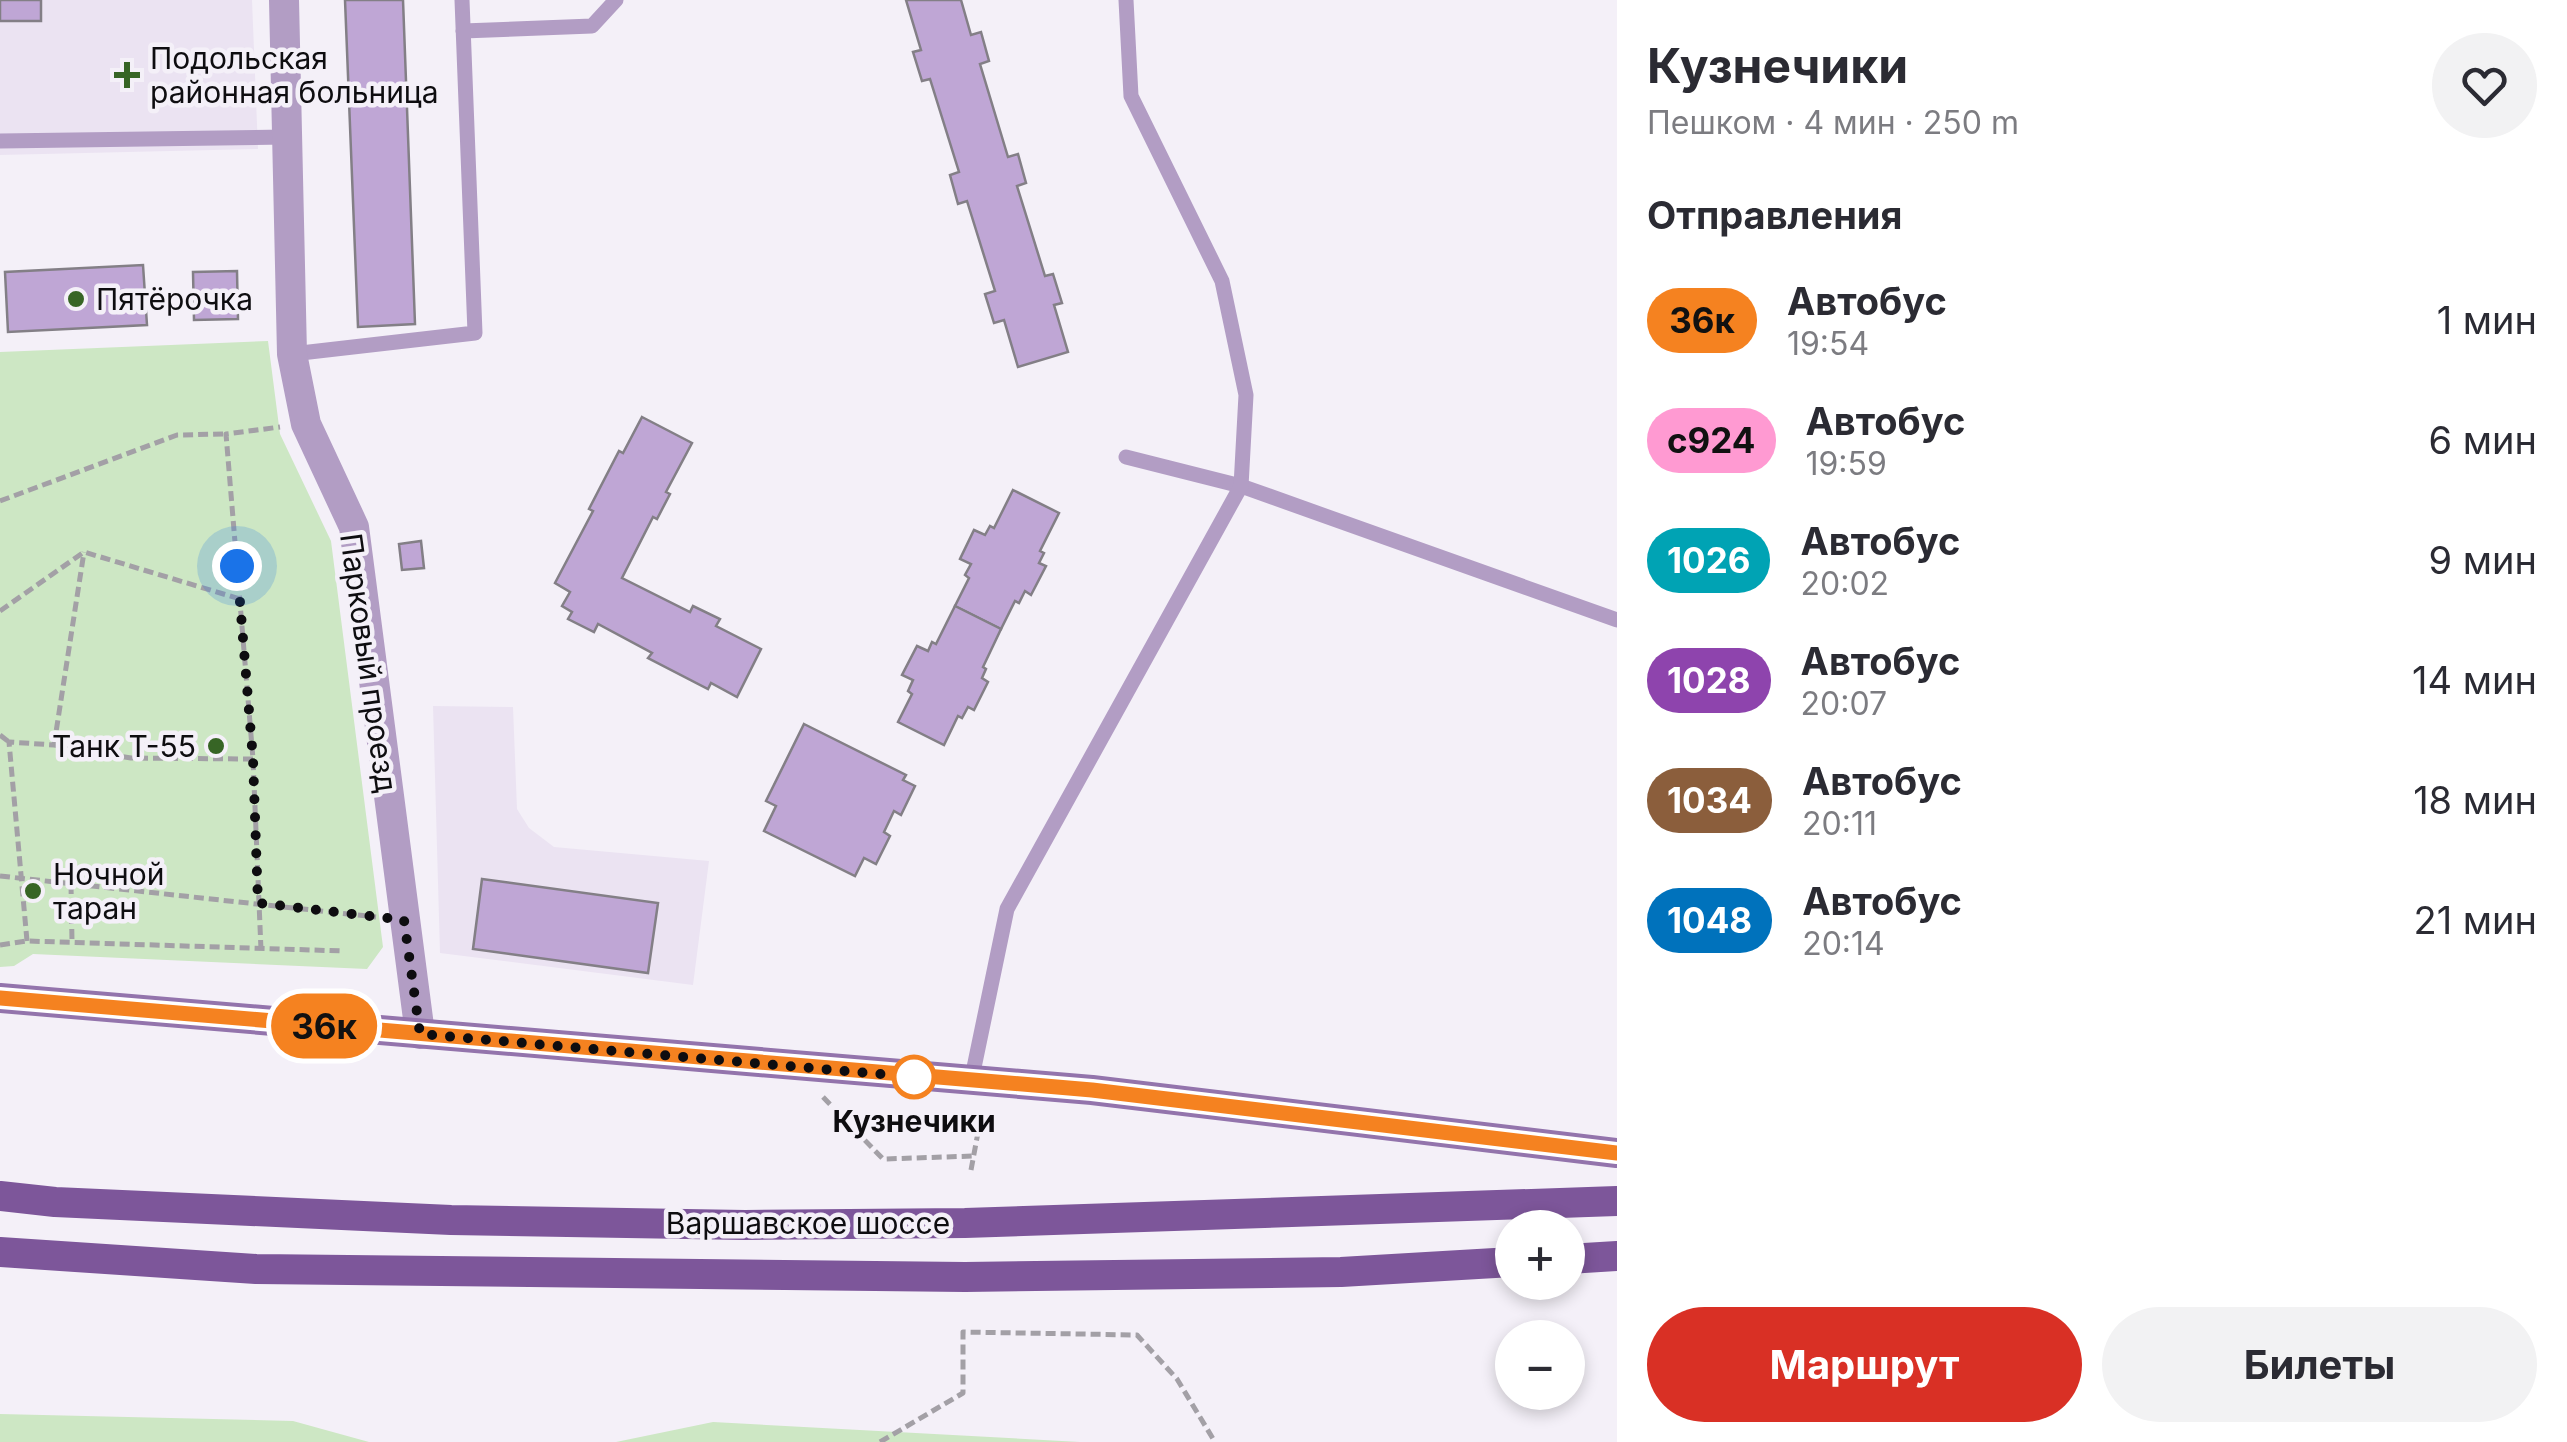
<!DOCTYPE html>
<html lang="ru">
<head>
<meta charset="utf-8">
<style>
  body { margin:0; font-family:Inter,sans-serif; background:#f2f2f3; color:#2b2b33; height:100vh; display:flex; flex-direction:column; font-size:38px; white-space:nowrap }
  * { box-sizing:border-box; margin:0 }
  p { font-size:32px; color:#7c7c81 }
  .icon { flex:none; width:55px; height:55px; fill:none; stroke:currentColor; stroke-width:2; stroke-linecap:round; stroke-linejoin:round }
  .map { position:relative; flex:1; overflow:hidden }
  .details { display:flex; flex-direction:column; background:#fff; width:950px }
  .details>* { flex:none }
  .badge { padding:0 20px; border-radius:32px; font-size:35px; line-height:65px }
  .controls { position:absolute; left:1495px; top:1210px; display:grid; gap:20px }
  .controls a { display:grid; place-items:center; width:90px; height:90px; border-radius:50%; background:#fff; box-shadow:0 5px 15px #0003; font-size:50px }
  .you { position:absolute; width:50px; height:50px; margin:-25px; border:8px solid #fff; border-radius:50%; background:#1a73e8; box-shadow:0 0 0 15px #1a73e833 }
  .map>.badge { position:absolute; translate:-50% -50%; box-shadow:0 0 0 5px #fff }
  h2 { padding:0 30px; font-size:38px; line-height:90px }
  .round { display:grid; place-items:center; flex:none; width:105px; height:105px; border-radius:52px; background:#f2f2f3 }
  .head { display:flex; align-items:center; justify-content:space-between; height:170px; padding:0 30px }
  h1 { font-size:48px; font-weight:700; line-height:75px }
  .cta { display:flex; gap:20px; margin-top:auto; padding:20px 30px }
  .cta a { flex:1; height:115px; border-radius:60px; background:#d93025; color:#fff; font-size:40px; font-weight:700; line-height:115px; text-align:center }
  .cta a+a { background:#f2f2f3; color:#2b2b33 }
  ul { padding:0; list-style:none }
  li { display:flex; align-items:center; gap:30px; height:120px; padding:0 30px }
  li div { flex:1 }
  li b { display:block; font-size:38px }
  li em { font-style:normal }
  li .badge { min-width:110px; font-weight:700; text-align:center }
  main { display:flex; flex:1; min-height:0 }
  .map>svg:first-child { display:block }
  .built { fill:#ebe3f2 }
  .green { fill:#cde7c4 }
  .building { fill:#bfa6d5; stroke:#837f86; stroke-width:2.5 }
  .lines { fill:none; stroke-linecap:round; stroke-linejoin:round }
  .path { stroke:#a3a0a6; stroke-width:5; stroke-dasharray:10 5; stroke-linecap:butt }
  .lane { stroke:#b29dc4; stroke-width:15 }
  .street { stroke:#b29dc4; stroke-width:30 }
  .secondary { stroke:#9374ac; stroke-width:30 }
  .primary { stroke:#7d569a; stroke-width:30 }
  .line-casing { stroke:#fff; stroke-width:22 }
  .line { stroke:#f58220; stroke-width:15 }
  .walk { stroke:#0e0d10; stroke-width:10; stroke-dasharray:0 18 }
  .poi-dot { fill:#376525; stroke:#f4f0f8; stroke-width:4 }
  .stop-dot { fill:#fff; stroke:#f58220; stroke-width:5 }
  .labels { text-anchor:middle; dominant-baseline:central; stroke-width:9; stroke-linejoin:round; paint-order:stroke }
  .poi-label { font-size:30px; fill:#0e0d10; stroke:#f4f0f8; text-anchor:start }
  .street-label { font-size:30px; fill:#0e0d10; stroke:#f4f0f8 }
  .stop-label { font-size:30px; font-weight:bold; fill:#0e0d10; stroke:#f4f0f8 }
</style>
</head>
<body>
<main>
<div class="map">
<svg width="1617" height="1442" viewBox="0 0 1617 1442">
  <rect width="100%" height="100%" fill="#f4f0f8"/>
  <g class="built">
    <path d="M0,0h252l6,149 -258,6z"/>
    <path d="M433,706l80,1 4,102 12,19 25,19 155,14 -16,124 -253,-32z"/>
  </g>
  <g class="green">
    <path d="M268,341l12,93 51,107 52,406 -16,22 -334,-15 -19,12 -14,1v-615z"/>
    <path d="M0,1414l293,7 76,21h-369z"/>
    <path d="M713,1422l367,20h-464z"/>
  </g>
  <g class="building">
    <rect x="0" y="0" width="41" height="21"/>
    <path d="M345,0h58l12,324 -57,3z"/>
    <path d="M906,0h55l10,35 10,-3 8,29 -9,3 28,93 10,-3 8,29 -9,3 28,90 8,-2 9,29 -8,2 14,47 -50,15 -14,-47 -10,3 -9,-29 10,-3 -28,-90 -9,3 -8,-29 9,-3 -29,-93 -8,2 -9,-29 8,-2z"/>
    <path d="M143,265l4,60 -139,7 -3,-60z"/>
    <path d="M237,271l1,48 -44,1 -1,-48z"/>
    <path d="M642,417l50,26 -26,49 4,2 -13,25 -4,-2 -31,61 68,34 3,-6 27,13 -4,7 45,23 -24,48 -26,-14 -3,6 -60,-31 4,-5 -54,-29 -4,8 -26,-13 4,-7 -10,-6 8,-14 -15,-9 38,-72 -4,-2 30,-58 4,2z"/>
    <path d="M1013,490l46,23 -19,38 4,2 -5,10 7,3 -15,29 -6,-4 -6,12 -4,-2 -14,28 -46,-23 14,-28 -4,-3 6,-11 -11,-5 14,-29 11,5 5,-9 4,2z"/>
    <path d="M421,541l3,27 -22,2 -3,-26z"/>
    <path d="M955,606l46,23 -18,38 3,2 -4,9 6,4 -14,28 -6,-3 -6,11 -4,-2 -14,29 -46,-23 14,-28 -4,-3 5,-11 -11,-5 15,-29 11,5 4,-9 4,2z"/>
    <path d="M804,724l102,51 -3,5 12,6 -14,29 -7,-4 -10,21 6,4 -14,28 -12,-6 -9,18 -91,-45 12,-25 -10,-5z"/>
    <path d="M482,879l176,24 -10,70 -175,-24z"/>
  </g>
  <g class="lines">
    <g class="path">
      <path d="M0,501l177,-66 49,-1"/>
      <path d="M0,611l84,-59 156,47"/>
      <path d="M0,735l9,7"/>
      <path d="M54,745l30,-193"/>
      <path d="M0,876l376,41"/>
      <path d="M71,884l1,58"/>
      <path d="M27,941l-18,-199 45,3 77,13 122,1"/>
      <path d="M0,945l27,-4 317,10"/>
      <path d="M261,950l-8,-191 -27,-325 54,-7"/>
      <path d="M823,1097l60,62 91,-3"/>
      <path d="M971,1170l11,-59"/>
      <path d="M880,1442l83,-49v-61l174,3 40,44 38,63"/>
    </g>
    <g class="lane">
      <path d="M463,31l129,-5 24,-26"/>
      <path d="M0,141l286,-4"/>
      <path d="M292,354l183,-21 -13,-333"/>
      <path d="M1126,457l115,29 376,134"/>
      <path d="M971,1082l36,-173 234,-423 5,-91 -24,-114 -91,-185 -5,-96"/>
    </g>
    <path class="street" d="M284,0l8,354 14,70 48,103 66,507"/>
    <path class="secondary" d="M0,998l1092,92 525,63"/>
    <g class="primary">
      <path d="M0,1196l55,6 396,18 294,5 220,-2 652,-22"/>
      <path d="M0,1252l256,17 709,8 376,-5 171,-10"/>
      <path d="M1568,1259l49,-3"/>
    </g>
  </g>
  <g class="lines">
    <defs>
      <path id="line" d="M0,998l1092,92 525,63"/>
    </defs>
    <use href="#line" class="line-casing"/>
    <use href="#line" class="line"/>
    <path class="walk" d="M237,566l16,193 5,144 146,17 16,114 494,43"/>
  </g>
  <g class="poi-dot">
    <path d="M122 60h10v10h10v10h-10v10h-10v-10h-10v-10h10z"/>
    <circle cx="76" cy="299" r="10"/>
    <circle cx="216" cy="746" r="10"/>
    <circle cx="33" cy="891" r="10"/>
  </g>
  <circle class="stop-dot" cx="914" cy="1077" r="20"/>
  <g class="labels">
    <g class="poi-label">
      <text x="150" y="58">Подольская<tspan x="150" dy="34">районная больница</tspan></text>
      <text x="96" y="299">Пятёрочка</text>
      <text x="196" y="746" text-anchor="end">Танк Т-55</text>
      <text x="53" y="874">Ночной<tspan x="53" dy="34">таран</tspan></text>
    </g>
    <g class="street-label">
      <text transform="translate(369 663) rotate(82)">Парковый проезд</text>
      <text x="808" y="1223">Варшавское шоссе</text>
    </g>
    <g class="stop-label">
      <text x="914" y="1121">Кузнечики</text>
    </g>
  </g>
</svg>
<div class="controls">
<a>+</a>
<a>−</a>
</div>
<div class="you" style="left:237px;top:566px"></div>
<b class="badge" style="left:324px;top:1026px;background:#f58220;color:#111">36к</b>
</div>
<section class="details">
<div class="head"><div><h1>Кузнечики</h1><p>Пешком · 4 мин · 250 m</p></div><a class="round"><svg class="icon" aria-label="heart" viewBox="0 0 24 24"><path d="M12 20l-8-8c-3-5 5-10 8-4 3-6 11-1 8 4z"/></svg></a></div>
<h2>Отправления</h2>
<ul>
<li><span class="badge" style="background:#f58220;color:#111">36к</span><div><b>Автобус</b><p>19:54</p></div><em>1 мин</em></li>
<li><span class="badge" style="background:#ff9ad2;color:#111">с924</span><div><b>Автобус</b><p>19:59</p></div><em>6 мин</em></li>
<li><span class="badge" style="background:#00a3b4;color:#fff">1026</span><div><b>Автобус</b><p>20:02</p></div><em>9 мин</em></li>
<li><span class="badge" style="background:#8e44ad;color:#fff">1028</span><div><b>Автобус</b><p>20:07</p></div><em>14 мин</em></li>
<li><span class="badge" style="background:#8b5e3c;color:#fff">1034</span><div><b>Автобус</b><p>20:11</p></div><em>18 мин</em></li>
<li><span class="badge" style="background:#0072bc;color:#fff">1048</span><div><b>Автобус</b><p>20:14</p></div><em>21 мин</em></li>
</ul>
<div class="cta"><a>Маршрут</a><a>Билеты</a></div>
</section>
</main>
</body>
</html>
